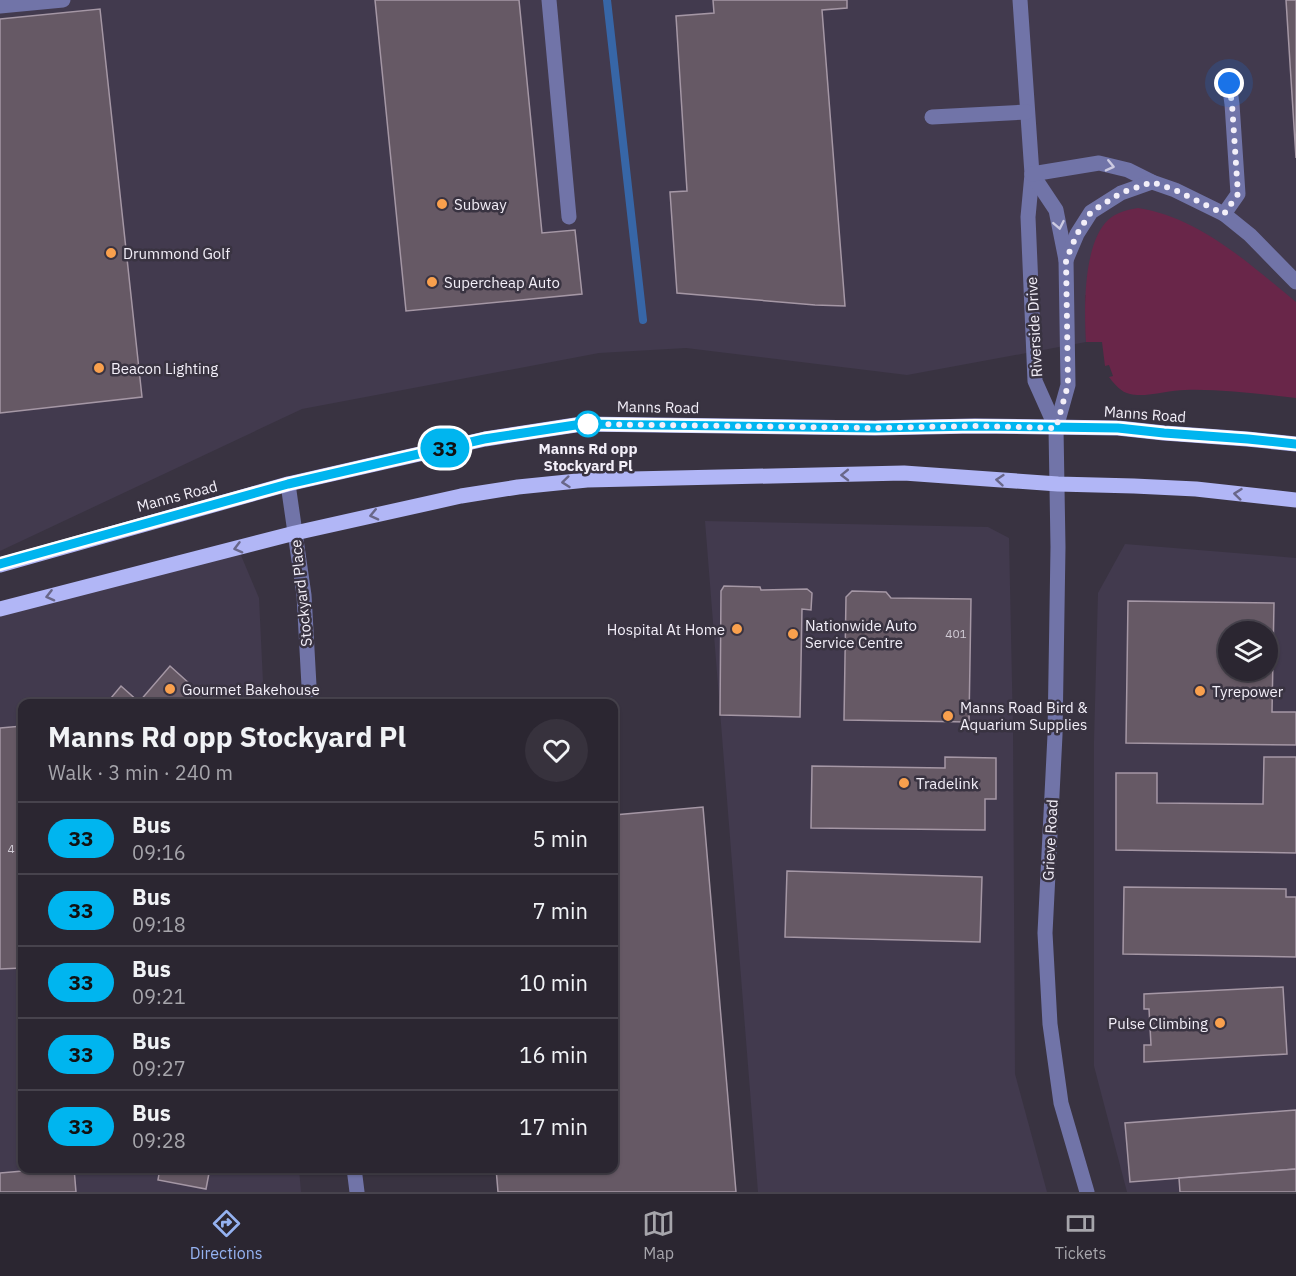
<!DOCTYPE html>
<html lang="en">
<head>
<meta charset="utf-8">
<style>
  body { margin:0; font-family:"IBM Plex Sans",sans-serif; background:#37323d; color:#f1f3f6; height:100vh; display:flex; flex-direction:column; font-size:22px; white-space:nowrap }
  * { box-sizing:border-box; margin:0 }
  p { font-size:20px; color:#a6a5ab }
  .icon { flex:none; width:33px; height:33px; fill:none; stroke:currentColor; stroke-width:2; stroke-linecap:round; stroke-linejoin:round }
  .map { position:relative; flex:1; overflow:hidden }
  .panel { position:absolute; left:18px; top:699px; width:600px; height:474px; display:flex; flex-direction:column; background:#2b2631; border-radius:12px; box-shadow:0 2px 4px #0004,0 0 0 2px #47434d }
  .panel>* { flex:none }
  .badge { padding:0 12px; border-radius:20px; font-size:21px; line-height:39px }
  .buttons { position:absolute; left:1218px; top:621px; display:grid; gap:12px }
  .buttons a { display:grid; place-items:center; width:60px; height:60px; border-radius:50%; background:#2b2631; box-shadow:0 2px 4px #0004,0 0 0 2px #47434d; font-size:30px }
  .you { position:absolute; width:30px; height:30px; margin:-15px; border:4px solid #fff; border-radius:50%; background:#1a73e8; box-shadow:0 0 0 9px #1a73e833 }
  .map>.badge { position:absolute; translate:-50% -50%; box-shadow:0 0 0 3px #fff }
  .round { display:grid; place-items:center; flex:none; width:63px; height:63px; border-radius:32px; background:#37323d }
  .head { display:flex; align-items:center; justify-content:space-between; height:102px; padding:0 30px }
  h1 { font-size:28px; font-weight:700; line-height:45px }
  ul { padding:0; list-style:none }
  li { display:flex; align-items:center; gap:18px; height:72px; padding:0 30px; border-top:2px solid #47434d }
  li div { flex:1 }
  li b { display:block; font-size:22px }
  li em { font-style:normal }
  li .badge { min-width:66px; font-weight:700; text-align:center }
  .tab-bar { display:flex; justify-content:space-around; align-items:center; height:84px; border-top:2px solid #47434d; background:#2b2631; font-size:16px; color:#a6a5ab }
  .tab-bar a { display:grid; justify-items:center; gap:3px }
  .tab-bar .active { color:#95b2f1 }
  .map>svg:first-child { display:block }
  .built { fill:#423a4e; fill-rule:evenodd }
  .green { fill:#692649 }
  .lines { fill:none; stroke-linecap:round; stroke-linejoin:round }
  .stream { stroke:#3766a7; stroke-width:8 }
  .building { fill:#665965; stroke:#a597a5; stroke-width:1.5; fill-rule:evenodd }
  .minor { stroke:#7174a8; stroke-width:15 }
  .major { stroke:#b1b6f6; stroke-width:15 }
  .oneway { stroke:#cccae1 }
  .oneway2 { stroke:#696789 }
  .line-casing { stroke:#fff; stroke-width:14 }
  .line { stroke:#00b5ef; stroke-width:9 }
  .walk { stroke:#f3eff9; stroke-width:6; stroke-dasharray:0 10.8 }
  .poi-dot { fill:#f9a04d; stroke:#393341; stroke-width:2 }
  .stop-dot { fill:#fff; stroke:#00b5ef; stroke-width:3 }
  .labels { text-anchor:middle; dominant-baseline:central; stroke-width:5; stroke-linejoin:round; paint-order:stroke }
  .number-label { font-size:12px; fill:#d0cad4 }
  .poi-label { font-size:15px; fill:#f3eff9; stroke:#393341; text-anchor:start }
  .street-label { font-size:15px; fill:#f3eff9; stroke:#393341 }
  .stop-label { font-size:15px; font-weight:bold; fill:#f3eff9; stroke:#393341 }
</style>
</head>
<body>
<div class="map">
<svg width="1296" height="1192" viewBox="0 0 1296 1192">
  <rect width="100%" height="100%" fill="#393341"/>
  <g class="built">
    <path d="M0,0h1296v302l-211,-7 1,47 -179,33 -221,-27 -87,5 -297,56 -302,142z"/>
    <path d="M705,521l283,6 21,11 4,193 2,343 32,118h-289z"/>
    <path d="M1125,544l171,14v634h-169l-33,-126v-325l4,-148zM1228,632h40v38h-40z"/>
    <path d="M240,553l19,45 5,105 -242,1v464l277,1 2,23h-301v-576z"/>
  </g>
  <path class="green" d="M1138,208c63,10 111,56 158,94v96c-36,-4 -74,-9 -111,-8 -15,0 -41,8 -55,4 -9,-2 -15,-9 -21,-17l4,-1 -4,-11 -4,1 -3,-24h-16c-2,-33 -3,-98 22,-122 9,-8 19,-10 30,-12z"/>
  <g class="lines">
    <path class="stream" d="M607,0l36,320"/>
  </g>
  <g class="building">
    <path d="M375,0h144l23,233 33,-3 7,64 -176,17z"/>
    <path d="M713,0h134v8l-25,2 23,296 -30,-1 -138,-12 -7,-101 17,-1 -11,-175 38,-3z"/>
    <path d="M1286,0h10v158z"/>
    <path d="M100,9l42,388 -142,16v-394z"/>
    <path d="M724,586l36,1 1,3 46,-1 5,4 -1,17 -9,-1 -2,108 -80,-2 1,-124z"/>
    <path d="M852,591l34,1 5,6 80,1 -2,123 -125,-2 2,-123z"/>
    <path d="M1128,601l146,2 -2,109h24v33l-170,-2zM1228,632h40v38h-40z"/>
    <path d="M170,666l31,28 4,-5 17,15h-116l15,-18 18,16z"/>
    <path d="M22,726v242l-22,1v-241z"/>
    <path d="M945,757l51,1v41h-11v31l-174,-2 1,-62 133,2z"/>
    <path d="M1264,757h32v96l-180,-3v-77h41v30l106,1z"/>
    <path d="M703,807l33,385h-238l-2,-24h118v-353z"/>
    <path d="M787,871l195,6 -2,65 -195,-5z"/>
    <path d="M1124,887l162,2v8h10v60l-173,-3z"/>
    <path d="M1283,987l4,67 -143,8v-17h7l-2,-36h-5v-15z"/>
    <path d="M1296,1110v59l-166,13 -5,-59z"/>
    <path d="M57,1168h17l2,24h-76v-19z"/>
    <path d="M160,1168h50l-4,21 -48,-9z"/>
    <path d="M1296,1169v23h-116l-1,-14z"/>
  </g>
  <g class="lines">
    <g class="minor">
      <path d="M549,0l20,217"/>
      <path d="M1020,0l12,174 -4,43 7,164 21,47"/>
      <path d="M0,6l63,-6"/>
      <path d="M932,117l95,-5"/>
      <path d="M1032,174l24,36 10,50 2,125 -12,43 2,119 -3,188 -10,198 5,91 11,79 26,89"/>
      <path d="M1032,174l67,-11 29,7 24,12 23,8 49,24 26,21 46,47"/>
      <path d="M1224,214l14,-20 -6,-90 -3,-21"/>
      <path d="M1066,260l11,-26 14,-22 30,-19 31,-11"/>
      <path d="M288,484l16,111 6,109"/>
      <path d="M354,1168l3,24"/>
    </g>
    <g class="major">
      <path d="M0,565l288,-81 197,-45 97,-15 293,4 100,-2 143,2 46,5 83,6 49,5"/>
      <path d="M0,609l295,-76 166,-37 57,-9 69,-7 317,-7 154,11 76,2 62,3 100,11"/>
    </g>
  </g>
  <defs><path id="oneway-chevron" d="M-2-3.5L2.5 0L-2 3.5" fill="none" stroke-width="1.6" stroke-linecap="round" stroke-linejoin="round" transform="scale(1.5)"/></defs>
  <g class="oneway">
    <use href="#oneway-chevron" transform="translate(1110 166) rotate(13)"/>
    <use href="#oneway-chevron" transform="translate(1059 225) rotate(79)"/>
  </g>
  <g class="oneway2">
    <use href="#oneway-chevron" transform="translate(845 475) rotate(179)"/>
    <use href="#oneway-chevron" transform="translate(1000 480) rotate(-175)"/>
    <use href="#oneway-chevron" transform="translate(566 482) rotate(174)"/>
    <use href="#oneway-chevron" transform="translate(1238 494) rotate(-174)"/>
    <use href="#oneway-chevron" transform="translate(374 515) rotate(167)"/>
    <use href="#oneway-chevron" transform="translate(238 548) rotate(165)"/>
    <use href="#oneway-chevron" transform="translate(50 596) rotate(166)"/>
  </g>
  <g class="lines">
    <defs>
      <path id="line" d="M0,564l288,-80 196,-45 98,-15 293,4 100,-2 143,2 46,5 84,6 48,5"/>
    </defs>
    <use href="#line" class="line-casing"/>
    <use href="#line" class="line"/>
    <path class="walk" d="M588,424h-6l293,4 100,-2 81,2 12,-43 -2,-125 11,-26 14,-22 30,-19 31,-11 23,8 49,24 14,-20 -6,-90 -3,-21"/>
  </g>
  <g class="poi-dot">
    <circle cx="442" cy="204" r="6"/>
    <circle cx="111" cy="253" r="6"/>
    <circle cx="432" cy="282" r="6"/>
    <circle cx="99" cy="368" r="6"/>
    <circle cx="737" cy="629" r="6"/>
    <circle cx="793" cy="634" r="6"/>
    <circle cx="170" cy="689" r="6"/>
    <circle cx="1200" cy="691" r="6"/>
    <circle cx="948" cy="716" r="6"/>
    <circle cx="904" cy="783" r="6"/>
    <circle cx="1220" cy="1023" r="6"/>
  </g>
  <circle class="stop-dot" cx="588" cy="424" r="12"/>
  <g class="labels">
    <g class="number-label">
      <text x="956" y="633">401</text>
      <text x="11" y="848">4</text>
    </g>
    <g class="poi-label">
      <text x="454" y="204">Subway</text>
      <text x="123" y="253">Drummond Golf</text>
      <text x="444" y="282">Supercheap Auto</text>
      <text x="111" y="368">Beacon Lighting</text>
      <text x="805" y="625">Nationwide Auto<tspan x="805" dy="17">Service Centre</tspan></text>
      <text x="725" y="629" text-anchor="end">Hospital At Home</text>
      <text x="182" y="689">Gourmet Bakehouse</text>
      <text x="1212" y="691">Tyrepower</text>
      <text x="960" y="707">Manns Road Bird &amp;<tspan x="960" dy="17">Aquarium Supplies</tspan></text>
      <text x="916" y="783">Tradelink</text>
      <text x="1208" y="1023" text-anchor="end">Pulse Climbing</text>
    </g>
    <g class="street-label">
      <text transform="translate(1034 327) rotate(-93)">Riverside Drive</text>
      <text transform="translate(658 407) rotate(1)">Manns Road</text>
      <text transform="translate(1145 414) rotate(4)">Manns Road</text>
      <text transform="translate(177 496) rotate(-15)">Manns Road</text>
      <text transform="translate(301 593) rotate(-96)">Stockyard Place</text>
      <text transform="translate(1050 840) rotate(-87)">Grieve Road</text>
    </g>
    <g class="stop-label">
      <text x="588" y="448">Manns Rd opp<tspan x="588" dy="17">Stockyard Pl</tspan></text>
    </g>
  </g>
</svg>
<div class="buttons">
<a><svg class="icon" aria-label="layers" viewBox="0 0 24 24"><path d="M12 4l9 5-9 5-9-5zM3 14l9 5 9-5"/></svg></a>
</div>
<div class="you" style="left:1229px;top:83px"></div>
<b class="badge" style="left:445px;top:448px;background:#00b5ef;color:#111">33</b>
<section class="panel">
<div class="head"><div><h1>Manns Rd opp Stockyard Pl</h1><p>Walk · 3 min · 240 m</p></div><a class="round"><svg class="icon" aria-label="heart" viewBox="0 0 24 24"><path d="M12 20l-8-8c-3-5 5-10 8-4 3-6 11-1 8 4z"/></svg></a></div>
<ul>
<li><span class="badge" style="background:#00b5ef;color:#111">33</span><div><b>Bus</b><p>09:16</p></div><em>5 min</em></li>
<li><span class="badge" style="background:#00b5ef;color:#111">33</span><div><b>Bus</b><p>09:18</p></div><em>7 min</em></li>
<li><span class="badge" style="background:#00b5ef;color:#111">33</span><div><b>Bus</b><p>09:21</p></div><em>10 min</em></li>
<li><span class="badge" style="background:#00b5ef;color:#111">33</span><div><b>Bus</b><p>09:27</p></div><em>16 min</em></li>
<li><span class="badge" style="background:#00b5ef;color:#111">33</span><div><b>Bus</b><p>09:28</p></div><em>17 min</em></li>
</ul>
</section>
</div>
<nav class="tab-bar">
<a class="active"><svg class="icon" aria-label="directions" viewBox="0 0 24 24"><path d="M12 3l9 9-9 9-9-9zM9 14v-3h6M13 9l2 2-2 2"/></svg>Directions</a>
<a><svg class="icon" aria-label="map" viewBox="0 0 24 24"><path d="M3 6l6-2 6 2 6-2v14l-6 2-6-2-6 2zM9 4v14M15 6v14"/></svg>Map</a>
<a><svg class="icon" aria-label="tickets" viewBox="0 0 24 24"><path d="M3 7h18v10H3zM15 7v10"/></svg>Tickets</a>
</nav>
</body>
</html>
